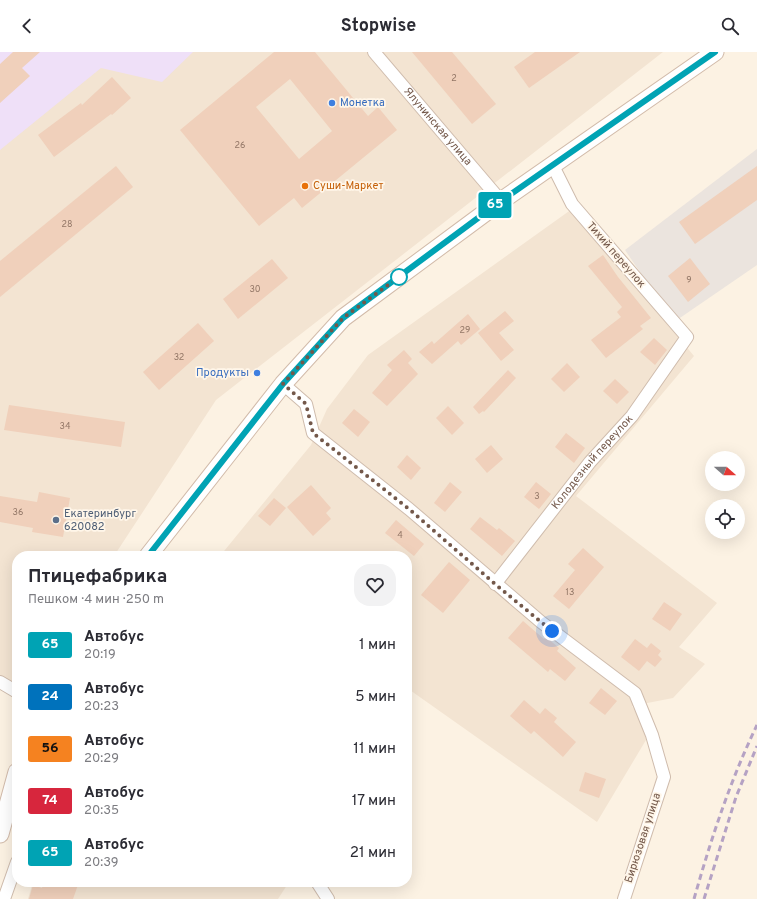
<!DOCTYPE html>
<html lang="ru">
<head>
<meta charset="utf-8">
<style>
  body { margin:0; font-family:Overpass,sans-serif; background:#f2f2f3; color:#2b2b33; height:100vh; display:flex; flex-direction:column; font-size:15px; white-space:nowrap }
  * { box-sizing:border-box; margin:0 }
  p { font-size:13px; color:#7c7c81 }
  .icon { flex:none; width:22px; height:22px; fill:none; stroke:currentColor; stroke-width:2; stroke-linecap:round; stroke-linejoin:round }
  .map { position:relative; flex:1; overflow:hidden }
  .sheet { position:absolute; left:12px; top:499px; width:400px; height:336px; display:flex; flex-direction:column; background:#fff; border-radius:16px; box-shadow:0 4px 16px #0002 }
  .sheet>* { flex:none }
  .badge { padding:0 8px; border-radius:3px; font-size:14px; line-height:26px }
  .needle { width:26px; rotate:111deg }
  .fabs { position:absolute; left:705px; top:399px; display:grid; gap:8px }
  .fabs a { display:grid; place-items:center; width:40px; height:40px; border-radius:50%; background:#fff; box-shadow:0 4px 16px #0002; font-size:20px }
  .you { position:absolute; width:20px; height:20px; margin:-10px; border:3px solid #fff; border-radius:50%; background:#1a73e8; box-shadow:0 0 0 6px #1a73e833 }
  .map>.badge { position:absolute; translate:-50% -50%; box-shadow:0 0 0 2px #fff }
  .round { display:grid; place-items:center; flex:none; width:42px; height:42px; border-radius:16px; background:#f2f2f3 }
  .summary { display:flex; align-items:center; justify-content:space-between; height:68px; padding:0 16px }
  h1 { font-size:19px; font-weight:700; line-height:30px }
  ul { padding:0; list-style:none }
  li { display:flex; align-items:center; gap:12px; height:52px; padding:0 16px }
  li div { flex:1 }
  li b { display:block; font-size:15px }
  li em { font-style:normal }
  li .badge { min-width:44px; font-weight:700; text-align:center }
  header { display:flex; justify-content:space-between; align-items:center; height:52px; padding:0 16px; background:#fff; font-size:18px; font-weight:700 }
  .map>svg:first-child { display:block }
  .residential { fill:#f3e4d2 }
  .industrial { fill:#ebe4de }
  .education { fill:#efe0f8 }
  .building { fill:#f0d0bb; fill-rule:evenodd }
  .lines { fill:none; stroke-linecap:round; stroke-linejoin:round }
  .street-casing { stroke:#cfbcad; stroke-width:14 }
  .secondary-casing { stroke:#d2bbaa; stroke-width:19 }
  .street { stroke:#fff; stroke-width:12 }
  .secondary { stroke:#fff; stroke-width:17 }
  .rail { stroke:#b5a2c4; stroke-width:3; stroke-dasharray:6 4; stroke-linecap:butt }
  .line-casing { stroke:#fff; stroke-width:9 }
  .line { stroke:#00a3b4; stroke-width:6 }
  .walk { stroke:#73584a; stroke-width:4; stroke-dasharray:0 7.2 }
  .shop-dot { fill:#3f7fe0; stroke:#fff6e9; stroke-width:1.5 }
  .food-dot { fill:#e8710a; stroke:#fff6e9; stroke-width:1.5 }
  .stop-dot { fill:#fff; stroke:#00a3b4; stroke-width:2 }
  .service-dot { fill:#5c6f8a; stroke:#fff6e9; stroke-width:1.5 }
  .labels { text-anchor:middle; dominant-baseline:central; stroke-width:3.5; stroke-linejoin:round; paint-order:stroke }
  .number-label { font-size:9px; fill:#927666 }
  .shop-label { font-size:11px; fill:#366cbe; stroke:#fff6e9; text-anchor:start }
  .street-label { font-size:11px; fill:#73584a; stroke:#fff6e9 }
  .food-label { font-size:11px; fill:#c56008; stroke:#fff6e9; text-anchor:start }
  .service-label { font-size:11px; fill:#4e5e75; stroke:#fff6e9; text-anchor:start }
</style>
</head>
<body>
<header><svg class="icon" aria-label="back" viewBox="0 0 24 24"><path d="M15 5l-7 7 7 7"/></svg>Stopwise<svg class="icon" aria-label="search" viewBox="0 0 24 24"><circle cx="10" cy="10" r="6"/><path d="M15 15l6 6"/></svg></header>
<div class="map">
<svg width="757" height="847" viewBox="0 0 757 847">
  <rect width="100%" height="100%" fill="#fcf2e3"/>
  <g class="residential">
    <path d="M0,0h663l-447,348 -102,156h-97v130l-17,-8z"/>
    <path d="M572,157l122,147 -118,140 141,107 -38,44 26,17 -32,34 -41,8 17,29 -52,87 -190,-134v-132h-187l91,-111 16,-36 41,-54z"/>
    <path d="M33,830h256l-11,17h-250z"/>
  </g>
  <path class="industrial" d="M757,97v116l-83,57 -49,-72z"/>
  <path class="education" d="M0,0h193l-31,30 -61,-14 -101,82z"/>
  <g class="building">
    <path d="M13,0h27l-18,16 8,8 -30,27v-39z"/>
    <path d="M274,0h41l53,64 10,-9 19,23 -95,78 -8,-10 -35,28 -79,-96zM290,27l42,52 -33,28 -43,-52z"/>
    <path d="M412,0h40l44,52 -24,20z"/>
    <path d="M535,0h45l-51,36 -15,-21z"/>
    <path d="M112,25l19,21 -19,17 -1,-1 -57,43 -16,-22 43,-32 1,2z"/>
    <path d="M116,114l17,21 -133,110v-36z"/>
    <path d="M757,114v34l-62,44 -16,-22z"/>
    <path d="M603,203l15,22 33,41 -11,8 3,3 -37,29 -15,-18 30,-23 -4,-5 5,-5 -34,-41z"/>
    <path d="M690,206l20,26 -22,18 -20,-26z"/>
    <path d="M272,207l16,19 -50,41 -15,-20z"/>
    <path d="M505,259l9,10 -15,12 15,17 -13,11 -23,-28z"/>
    <path d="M468,262l12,15 -19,16 -3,-4 -26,23 -13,-12 13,-11 2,3z"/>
    <path d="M198,271l16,18 -55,49 -16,-18z"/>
    <path d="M654,286l13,12 -12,15 -15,-13z"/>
    <path d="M404,298l8,9 -4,4 10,11 -31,32 -15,-13 20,-23 -5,-5z"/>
    <path d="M567,311l13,14 -16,15 -13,-13z"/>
    <path d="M508,318l8,8 -32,34 -1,-1 -4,3 -6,-7z"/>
    <path d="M615,327l14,13 -12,12 -14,-13z"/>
    <path d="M9,353l116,17 -4,25 -117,-17z"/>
    <path d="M448,354l16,17 -12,12 -16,-17z"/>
    <path d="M354,357l16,13 -12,15 -16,-14z"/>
    <path d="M566,381l19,15 -11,15 -19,-16z"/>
    <path d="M491,393l12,14 -16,14 -12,-14z"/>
    <path d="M407,403l14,13 -10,12 -14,-13z"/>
    <path d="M450,430l12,10 -17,20 -11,-9z"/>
    <path d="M536,430l15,12 -12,15 -15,-12z"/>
    <path d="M311,433l20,23 -5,5 5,6 -18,17 -26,-29z"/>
    <path d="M39,440l31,6 -7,39 -31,-5 1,-4 -33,-6v-26l37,6z"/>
    <path d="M274,446l12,10 -16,18 -12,-10z"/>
    <path d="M480,465l17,13 2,-2 16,13 -13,15 -32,-27z"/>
    <path d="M396,468l28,24 -10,12 -29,-23z"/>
    <path d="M583,496l21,19 -35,42 -16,-13 22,-26 -7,-6z"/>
    <path d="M449,510l21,18 -27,33 -22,-18z"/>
    <path d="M664,550l18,12 -12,17 -18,-12z"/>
    <path d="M523,569l21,18 2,-2 13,11 -2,3 19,17 -11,13 -15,-12 -2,3 -40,-34z"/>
    <path d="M635,587l12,9 4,-5 10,8 -3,4 4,4 -7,8 -8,-6 -8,10 -18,-14z"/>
    <path d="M601,636l16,13 -12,14 -16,-12z"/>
    <path d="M524,648l16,14 5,-6 12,10 -3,4 22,20 -13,15 -29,-26 -3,3 -21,-18z"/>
    <path d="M585,720l21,7 -7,19 -20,-7z"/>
    <path d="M44,830h35l-6,17h-44l4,-14 9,3z"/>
  </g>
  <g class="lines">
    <defs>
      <g id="street">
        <path id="s1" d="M374,0l127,149"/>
        <path d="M283,332l23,20 7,29 96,76 132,113 94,71 17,42 12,42 -40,122"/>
        <path id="s2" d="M495,532l95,-122 42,-46 55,-79 -115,-133 -19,-38"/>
        <path d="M0,630l17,10"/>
        <path d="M317,830l11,17"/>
        <path d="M4,847l13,-37"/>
      </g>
      <g id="secondary">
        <path d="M148,504l135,-172 60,-66 158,-117 214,-149"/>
        <path d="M0,782l17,-62"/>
      </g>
    </defs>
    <use href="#street" class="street-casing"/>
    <use href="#secondary" class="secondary-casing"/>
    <use href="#street" class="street"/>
    <use href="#secondary" class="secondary"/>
    <g class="rail">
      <path d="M694,847c17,-60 36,-118 63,-174"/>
      <path d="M704,847l32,-102 21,-51"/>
    </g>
  </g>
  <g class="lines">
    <defs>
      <path id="line" d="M148,504l135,-172 60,-66 158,-117 214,-149"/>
    </defs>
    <use href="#line" class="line-casing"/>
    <use href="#line" class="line"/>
    <path class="walk" d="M399,225l-56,41 -60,66 23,20 7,29 96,76 86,75 57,47"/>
  </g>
  <g class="shop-dot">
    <circle cx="332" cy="51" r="4"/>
    <circle cx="257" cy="321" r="4"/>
  </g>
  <circle class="food-dot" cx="305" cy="134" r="4"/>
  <circle class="stop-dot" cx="399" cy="225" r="8"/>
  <circle class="service-dot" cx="56" cy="468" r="4"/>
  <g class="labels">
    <g class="number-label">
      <text x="454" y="26">2</text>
      <text x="240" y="93">26</text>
      <text x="67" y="172">28</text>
      <text x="689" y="228">9</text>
      <text x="255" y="237">30</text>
      <text x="465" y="278">29</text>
      <text x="179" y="305">32</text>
      <text x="65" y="374">34</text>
      <text x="537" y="444">3</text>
      <text x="18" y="460">36</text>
      <text x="400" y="483">4</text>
      <text x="570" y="540">13</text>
    </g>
    <g class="shop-label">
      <text x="340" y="51">Монетка</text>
      <text x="249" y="321" text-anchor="end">Продукты</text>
    </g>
    <g class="street-label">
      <text stroke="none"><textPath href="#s1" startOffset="98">Ялунинская улица</textPath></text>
      <text transform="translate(616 203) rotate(49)">Тихий переулок</text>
      <text stroke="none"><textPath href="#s2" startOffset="156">Колодезный переулок</textPath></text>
      <text transform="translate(643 786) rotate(-72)">Бирюзовая улица</text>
    </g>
    <g class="food-label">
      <text x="313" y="134">Суши-Маркет</text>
    </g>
    <g class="service-label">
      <text x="64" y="462">Екатеринбург<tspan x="64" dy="13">620082</tspan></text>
    </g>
  </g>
</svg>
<div class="fabs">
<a><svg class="needle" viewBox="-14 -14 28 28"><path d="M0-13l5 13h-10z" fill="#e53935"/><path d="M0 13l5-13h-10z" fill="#7c7c81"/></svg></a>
<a><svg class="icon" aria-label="locate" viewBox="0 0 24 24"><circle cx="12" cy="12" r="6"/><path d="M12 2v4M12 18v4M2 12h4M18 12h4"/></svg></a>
</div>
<div class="you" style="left:552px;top:579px"></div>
<b class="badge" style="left:495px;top:153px;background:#00a3b4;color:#fff">65</b>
<section class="sheet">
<div class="summary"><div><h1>Птицефабрика</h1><p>Пешком · 4 мин · 250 m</p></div><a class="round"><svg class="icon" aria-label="heart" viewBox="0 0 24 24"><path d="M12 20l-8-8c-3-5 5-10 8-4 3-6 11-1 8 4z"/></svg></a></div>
<ul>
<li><span class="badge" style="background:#00a3b4;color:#fff">65</span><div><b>Автобус</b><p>20:19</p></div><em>1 мин</em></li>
<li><span class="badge" style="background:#0072bc;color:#fff">24</span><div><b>Автобус</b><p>20:23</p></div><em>5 мин</em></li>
<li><span class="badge" style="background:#f58220;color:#111">56</span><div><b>Автобус</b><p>20:29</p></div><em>11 мин</em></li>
<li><span class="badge" style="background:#d7263d;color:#fff">74</span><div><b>Автобус</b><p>20:35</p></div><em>17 мин</em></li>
<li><span class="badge" style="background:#00a3b4;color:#fff">65</span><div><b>Автобус</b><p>20:39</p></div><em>21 мин</em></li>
</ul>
</section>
</div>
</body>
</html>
